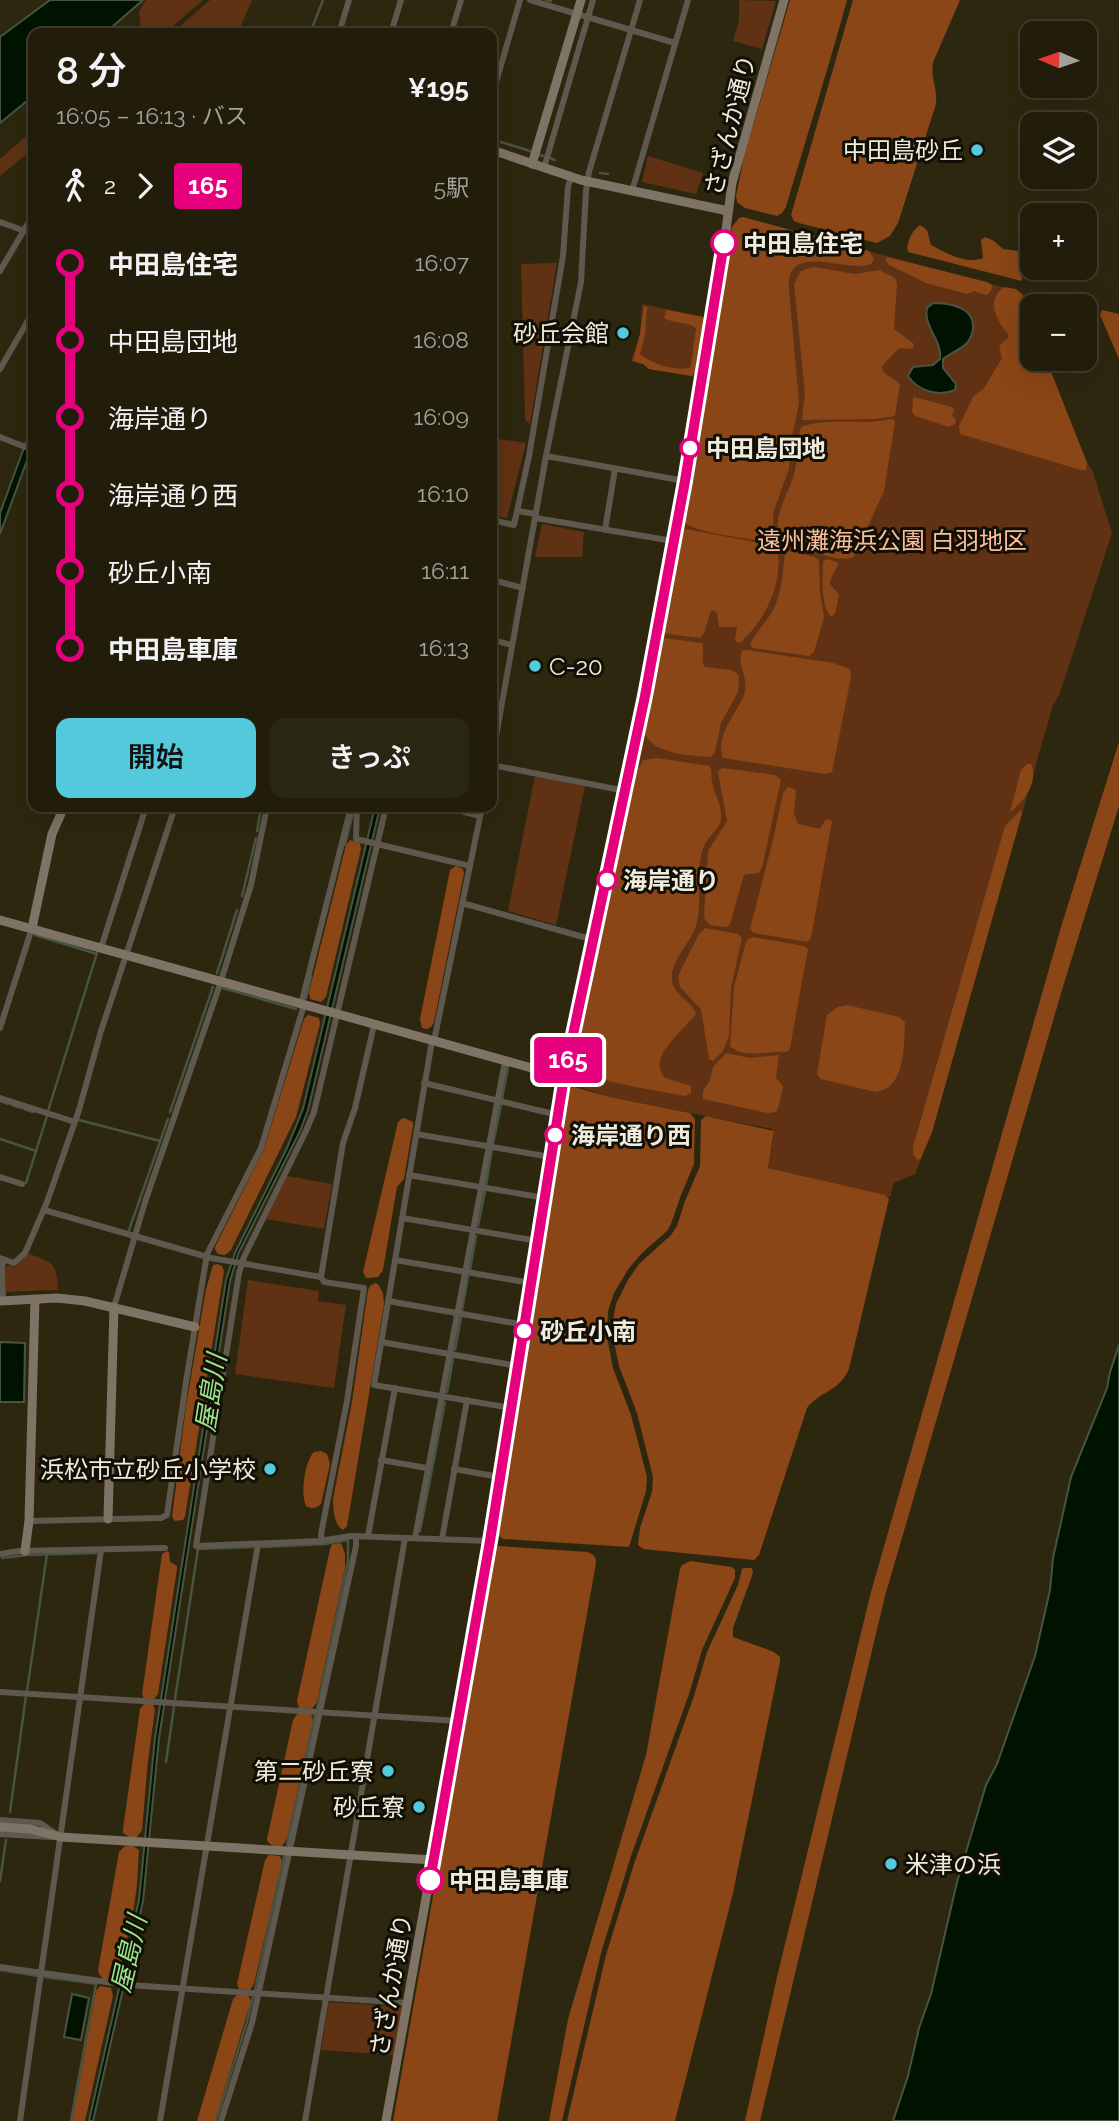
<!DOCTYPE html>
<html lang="ja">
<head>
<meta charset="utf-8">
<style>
  body { margin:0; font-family:Raleway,"Noto Sans JP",sans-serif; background:#2a2614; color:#f1f3f6; height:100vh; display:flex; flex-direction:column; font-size:26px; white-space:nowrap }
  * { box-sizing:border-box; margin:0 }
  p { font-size:23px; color:#a2a29d }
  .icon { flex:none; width:38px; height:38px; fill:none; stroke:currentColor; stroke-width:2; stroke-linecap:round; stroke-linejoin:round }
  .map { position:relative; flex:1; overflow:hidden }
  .side { position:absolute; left:28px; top:28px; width:469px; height:784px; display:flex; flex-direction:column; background:#221d0b; border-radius:14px; box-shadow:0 7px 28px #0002,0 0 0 2px #3f3b2c }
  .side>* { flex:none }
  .badge { padding:0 14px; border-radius:5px; font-size:24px; line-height:46px }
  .needle { width:46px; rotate:272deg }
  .controls { position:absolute; left:1020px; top:21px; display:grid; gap:14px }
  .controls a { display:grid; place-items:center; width:77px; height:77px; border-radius:14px; background:#221d0b; box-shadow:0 7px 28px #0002,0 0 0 2px #3f3b2c; font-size:35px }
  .map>.badge { position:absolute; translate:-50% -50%; box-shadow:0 0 0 4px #fff }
  .legs { display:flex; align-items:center; gap:10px; height:77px; padding:0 28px; font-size:23px }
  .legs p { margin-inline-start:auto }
  .head { display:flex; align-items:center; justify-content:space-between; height:119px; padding:0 28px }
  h1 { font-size:38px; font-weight:600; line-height:52px }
  .action { display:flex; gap:14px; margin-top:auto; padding:14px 28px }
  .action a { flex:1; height:80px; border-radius:14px; background:#53cadc; color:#111; font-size:28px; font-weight:600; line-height:80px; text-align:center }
  .action a+a { background:#2a2614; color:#f1f3f6 }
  ul { padding:0 28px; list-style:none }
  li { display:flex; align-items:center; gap:24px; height:77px; font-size:26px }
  li i { display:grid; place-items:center; width:10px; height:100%; margin:0 9px; background:currentColor }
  li i::after { content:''; width:18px; height:18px; margin:-9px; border:5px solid; border-radius:50%; background:#221d0b }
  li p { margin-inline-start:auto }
  li:first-child i { background:linear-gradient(#0000 50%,currentColor 0) }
  li:last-child i { background:linear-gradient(currentColor 50%,#0000 0) }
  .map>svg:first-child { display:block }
  .green { fill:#603213 }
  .forest { fill:#8a4616 }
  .water { fill:#001300; stroke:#485442; stroke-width:2 }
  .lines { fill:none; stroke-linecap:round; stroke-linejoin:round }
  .stream { stroke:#485442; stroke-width:2.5 }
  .street { stroke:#5f584e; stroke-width:6 }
  .secondary { stroke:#7e7364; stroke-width:9 }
  .line-1-casing { stroke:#fff; stroke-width:16 }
  .line-1 { stroke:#e6007e; stroke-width:10 }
  .poi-dot { fill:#53cadc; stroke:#121006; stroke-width:2.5 }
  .stop-1-dot { fill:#fff; stroke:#e6007e; stroke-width:3.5 }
  .labels { text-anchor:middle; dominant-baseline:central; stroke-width:6; stroke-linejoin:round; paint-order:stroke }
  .street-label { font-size:24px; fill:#efebdd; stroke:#121006 }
  .poi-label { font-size:24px; fill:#efebdd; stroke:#121006; text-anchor:end }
  .stop-label { font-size:24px; font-weight:bold; fill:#efebdd; stroke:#121006; text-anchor:start }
  .park-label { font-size:24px; fill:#fbbe9c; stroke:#121006 }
  .water-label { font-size:26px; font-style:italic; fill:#99e58d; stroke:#121006 }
</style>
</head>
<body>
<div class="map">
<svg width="1119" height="2121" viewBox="0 0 1119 2121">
  <rect width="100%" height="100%" fill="#2d270f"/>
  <g class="green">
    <path d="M146,0h57l-38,33h-24l-2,-21z"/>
    <path d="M210,0h42l-14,33h-66z"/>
    <path d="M739,0l37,1 -14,48 -29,-8 6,-20z"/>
    <path d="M33,130v19l-33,27v-17z"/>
    <path d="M648,156l55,17 -7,21 -54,-12z"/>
    <path d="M743,217l277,75 3,3 9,30v34h14l41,104 5,6 20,64 -52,160 -8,15 -120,424 -17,42 -21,9 -4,14 -122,-29 6,-34 -2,-5 -162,-32 -31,-10 -9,2 -2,5 83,-397 40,-215 41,-255 7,-9z"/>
    <path d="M557,263l-27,161 -4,-3 -1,-5 -4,-152z"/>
    <path d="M642,304l63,13 -10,60 -46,-8 -6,-5 -12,-3 9,-27z"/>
    <path d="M492,438l34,5 -19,75 -15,-3z"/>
    <path d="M542,524l42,8 -2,25h-47z"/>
    <path d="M535,776l50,10 -29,139 -48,-14z"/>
    <path d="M287,1176l45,8 -8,45 -58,-10z"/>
    <path d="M28,1253c25,11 28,7 30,37l-52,2 -1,-25 4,-2 6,2z"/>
    <path d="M248,1280l71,11 -1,10 28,4 -12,83 -99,-14z"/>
    <path d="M329,2002l73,5 -9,48 -72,-5z"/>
  </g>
  <g class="forest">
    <path d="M790,0h57c-19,70 -41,138 -61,207l-4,6 -5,3 -32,-8 -8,-6 -1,-6 8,-39z"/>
    <path d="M853,0h107l-26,60c-5,15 4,28 2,44l-38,119 -8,13 -13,7 -78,-20 -5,-2 -3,-6z"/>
    <path d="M743,217l126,34 5,8 -3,5c-24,10 -86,-25 -82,26l10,113 -7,34 -3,32 -16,44 1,29c-20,-2 -76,-9 -90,-19l48,-296 7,-9z"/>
    <path d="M920,225l7,5 4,15c15,8 36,20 52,13l-2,-18 4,-3 9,4 9,8 15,2 4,30 -114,-29c-3,-8 5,-23 12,-27z"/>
    <path d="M887,257l100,25 5,3c0,5 -2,8 -6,10l-12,-4 -7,3 -41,-11 -37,-18 -4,-5z"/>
    <path d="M813,267l42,7 24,-4 16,8 2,6 -3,45 19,14 1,4 -2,2 -13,-1 -17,18c0,10 13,11 18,19l-5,31 -19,3 -74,1 3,-27 -11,-109 7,-13z"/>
    <path d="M1004,287l12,2 7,6 9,30v34h14l41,104 -1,7h-5l-121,-36 -1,-8 14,-29 11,-9 18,-30 -3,-12 9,-8v-4c-11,-13 -23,-34 -4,-47z"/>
    <path d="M644,306l3,1 -2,28 -5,19c11,10 34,17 50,14l1,-3 5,-37c-9,-7 -22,-4 -32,-10l2,-8 37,7 1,5 -8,49 -4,5 -43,-7 -6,-5 -10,-3 7,-27z"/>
    <path d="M1102,310l17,4v45l-19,-44z"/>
    <path d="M914,397l38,10 2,3 -2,6 4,3 -1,5 -6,3 -34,-11 -3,-5 1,-13z"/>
    <path d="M891,419l3,1 1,2 -11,69 -30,66c-12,5 -30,-2 -43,-5 -8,-2 -20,-3 -26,-9 -20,-19 7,-53 10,-73 3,-14 1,-29 6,-43 28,-10 61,-1 90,-8z"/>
    <path d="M686,529l85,16 6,3c7,34 -11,71 -36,94l-3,1 -3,-3 2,-13h-18l-2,-14 -4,-3 -2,1 -7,22 -4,5 -33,-4 -3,-2 17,-99z"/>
    <path d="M789,551l26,6 4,3 1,33 4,24 -10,35 -5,4 -56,-8 -3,-3c5,-13 18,-24 24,-37 9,-19 8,-36 11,-54z"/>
    <path d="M827,559l10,3 1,2 -8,17v3l9,11 -4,19 -4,3c-11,-13 -8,-38 -8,-55z"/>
    <path d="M664,638l38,5c4,8 -3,16 3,24l26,3 8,5 -1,17 -17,31 -6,29 -4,5c-19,-1 -58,-3 -66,-23l16,-92z"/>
    <path d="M747,650l86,13 17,6 1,8 -19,95 -7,2 -102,-16c-8,-23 13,-43 21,-63 6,-17 -8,-30 -2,-44z"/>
    <path d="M1119,742v64l-57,184 -177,606 -125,525h-15l32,-144 94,-385 190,-665z"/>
    <path d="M657,758l53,8c2,6 1,10 2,16 2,11 11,25 9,37 -1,10 -13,17 -17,27 -9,19 -1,56 -8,80 -6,18 -26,35 -24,54 2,16 19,20 24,34 -12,16 -50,43 -31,64l26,8v7l-6,3c-20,-4 -102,-16 -111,-30l62,-293 7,-13z"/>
    <path d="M1027,764h4c8,17 -7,38 -21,48l11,-42z"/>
    <path d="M722,768l53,7 6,5 -19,88 -4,5 -14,2 -14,49 -3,3 -17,-2 -5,-5 -1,-4 4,-65 19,-30 -9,-49z"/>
    <path d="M788,787l8,3 -2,23 4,11 22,5 6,-10 6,2 -21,117 -4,4 -53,-9 -4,-4 23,-89 10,-47z"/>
    <path d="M1021,810l1,3 -90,319 -11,26 -3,2 -5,-6v-7l92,-321z"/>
    <path d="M350,840l10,3 1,6 -35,148 -5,5 -11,-3 -1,-7 37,-147z"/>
    <path d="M456,866l7,3 1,5 -30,148 -3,5 -4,2 -5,-1 -2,-9 30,-149z"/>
    <path d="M705,928l33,6 4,4 -11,49 -2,49 -6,15 -10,10 -4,-2 -8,-50 -21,-22 -2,-11 21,-42z"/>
    <path d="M753,937l51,9 4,3 -18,99 -3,4c-19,-2 -43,8 -57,-6l4,-59 12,-45 2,-3z"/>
    <path d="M847,1005l52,12 6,5c-1,23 0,67 -29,70l-55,-13 -4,-5 10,-59 11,-8z"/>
    <path d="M308,1015l11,3 1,6 -24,93 -65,133 -6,5 -7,-1 -3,-4v-3l49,-98 40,-130z"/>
    <path d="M726,1053l24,5 29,-3 -3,23 7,8 -4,19 -3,7 -8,1 -65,-14v-8l7,-11 3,-13z"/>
    <path d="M574,1087l36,10 80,16 5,6 -1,45 -13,31 -10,29 -4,7 -25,22 -13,15 -15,25 -6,18 -1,26 6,31 18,47 16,62 -1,14 -17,56 -126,-8 -5,-4 70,-441 2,-5z"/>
    <path d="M706,1116l68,15 -6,37 117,27 4,4 -40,170c-11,24 -28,21 -42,39l-48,147 -5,5 -111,-11 -5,-4 2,-17 12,-36 1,-15 -16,-64 -18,-47 -6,-29v-17l3,-16 12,-24 11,-16 32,-29 6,-9 8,-25 15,-35 1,-46z"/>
    <path d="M404,1118l9,4v4l-9,53 -7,8 -14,83 -5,7 -12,1 -3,-6 35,-150 3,-3z"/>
    <path d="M217,1264l5,2 2,5 -39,246 -2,3 -8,1 -3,-4 14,-111 20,-117 7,-24z"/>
    <path d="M375,1283l3,1 5,9 1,11 -37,222 -4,4c-9,-5 -10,-21 -10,-31l19,-97 16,-112 2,-4z"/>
    <path d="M321,1451l6,3 3,10 -9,40c-5,5 -9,5 -15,2 -6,-12 -1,-46 8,-54z"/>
    <path d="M340,1543l2,2 3,9v14l-28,134 -5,7 -13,-1 -2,-7 33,-152 2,-5z"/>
    <path d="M498,1546l89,6c7,2 9,5 9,11l-99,558h-104l101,-568z"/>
    <path d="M167,1551l2,1 1,10 7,4v3l-19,125 -4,5h-10l-2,-5 20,-140z"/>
    <path d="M690,1561l42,6 3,3v8l-33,72 -13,44 -59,165 -29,94 -39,168h-13l19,-102 78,-264 34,-186 2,-4z"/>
    <path d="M744,1568h8l1,5 -20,55v9l41,15 6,5v5l-47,231 -58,228h-108l39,-166 29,-94 59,-165 13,-44 31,-67 4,-16z"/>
    <path d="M144,1704h9l2,6 -7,51 -6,69 -5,7h-8l-6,-4v-4l17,-120z"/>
    <path d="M298,1713l13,1 2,6 -26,119 -5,7h-9l-5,-4 -1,-3 26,-119z"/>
    <path d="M125,1846h8l6,4 -2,35 -4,29 -14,59c-5,10 -19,9 -21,-3l21,-118z"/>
    <path d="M269,1855l11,1 2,6 -28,122 -4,6 -11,-1 -2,-5 28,-124z"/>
    <path d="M100,1986l11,2 2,8 -28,125h-13l24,-130z"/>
    <path d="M238,1994l10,1 3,6 -36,120h-18l36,-122z"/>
  </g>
  <g class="water">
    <path d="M50,0h93l-38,33h-72v63l-33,27v-86z"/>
    <path d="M933,303c16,0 41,4 40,24 0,6 -2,11 -6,16 -7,7 -17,10 -24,16v9l13,16 -1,6c-17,7 -37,1 -47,-14l5,-9 20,-2 7,-6c3,-18 -17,-32 -13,-51z"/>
    <path d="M33,423v21l-33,90v-21z"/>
    <path d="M375,807h5l-72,303 -8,21 -62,123 -8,27 -71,457 -16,163 -50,220h-4l50,-221 16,-162 71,-458 9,-27 52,-105 16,-39z"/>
    <path d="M0,1342l25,1 -1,59h-24z"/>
    <path d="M1119,1345v776h-226l15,-45 11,-48 12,-34 26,-112 18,-60 11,-37 11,-21 38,-108 15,-66 3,-32 18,-81 36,-89 3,-16z"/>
    <path d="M72,1994l17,4 -8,42 -17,-3z"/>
  </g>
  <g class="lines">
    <g class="stream">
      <path d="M546,0l5,1"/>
      <path d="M310,33l13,-33"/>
      <path d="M492,139l4,1"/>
      <path d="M501,142l29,9"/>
      <path d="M540,155l3,1"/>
      <path d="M550,158l5,2"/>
      <path d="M600,173l8,1"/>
      <path d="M257,831l4,-24"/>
      <path d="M345,845l8,-32"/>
      <path d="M242,896l14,-58"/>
      <path d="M35,935l62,19"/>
      <path d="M217,973l20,-63"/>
      <path d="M223,988l73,21"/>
      <path d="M306,998l5,-21"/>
      <path d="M502,1099l6,-32"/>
      <path d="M0,1101l8,3"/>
      <path d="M12,1105l9,3"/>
      <path d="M24,1109l9,3"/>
      <path d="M48,1111l49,-158"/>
      <path d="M170,1112l43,-125"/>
      <path d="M79,1120l81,21"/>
      <path d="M0,1139l36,12"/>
      <path d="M493,1144l8,-39"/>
      <path d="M26,1183l21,-67"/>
      <path d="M486,1185l6,-35"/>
      <path d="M478,1226l7,-35"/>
      <path d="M129,1230l39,-111"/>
      <path d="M470,1269l6,-33"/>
      <path d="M462,1310l6,-33"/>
      <path d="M455,1350l6,-32"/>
      <path d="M447,1392l6,-33"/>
      <path d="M420,1531l25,-129"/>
      <path d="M262,1547l63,-3 23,-4v21l-31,148"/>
      <path d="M197,1549l56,-2"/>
      <path d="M2,1558l25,-3 69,-2"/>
      <path d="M27,1691l20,-137"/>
      <path d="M175,1699l23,-150"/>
      <path d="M166,1762l8,-55"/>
      <path d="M10,1812l16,-116"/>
      <path d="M287,1845l28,-130"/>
      <path d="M0,1881l6,-41"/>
      <path d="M0,1970l38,6"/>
      <path d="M45,1977l52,7"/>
      <path d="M255,1989l29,-133"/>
      <path d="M71,2121l25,-137"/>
      <path d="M216,2121l31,-99 6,-26"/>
    </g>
    <g class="street">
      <path d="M530,0l145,43"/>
      <path d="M339,33l10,-33"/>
      <path d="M391,33l10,-33"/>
      <path d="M451,33l10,-33"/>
      <path d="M492,96l28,-96"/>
      <path d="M544,168l49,-168"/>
      <path d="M632,191l56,-191"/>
      <path d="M0,222l33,12"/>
      <path d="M0,271l33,-56"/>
      <path d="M0,369l33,-57"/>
      <path d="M0,437l33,13"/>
      <path d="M546,456l139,25"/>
      <path d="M517,511l19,3"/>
      <path d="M536,518l137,23"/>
      <path d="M492,520l22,5 15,-69 34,-200 5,-69 3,-10"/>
      <path d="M605,530l10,-61"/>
      <path d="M492,580l31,8"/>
      <path d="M492,640l20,5"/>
      <path d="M492,759l54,-303 35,-174 5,-91 3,-19 51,-172"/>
      <path d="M492,765l134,26"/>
      <path d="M357,807l-1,32 114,27"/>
      <path d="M386,807l-72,305 -9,21 -61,124 -5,16 -43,273 124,-5 30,-5 140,5"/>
      <path d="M461,807v4l19,5"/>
      <path d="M462,903l132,37"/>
      <path d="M101,948l45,-141"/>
      <path d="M301,1005l50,-198"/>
      <path d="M0,1028l32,-100"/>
      <path d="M432,1041l-58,344 137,23"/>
      <path d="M434,1041l48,-234"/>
      <path d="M424,1083l134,32"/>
      <path d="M0,1098l75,24"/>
      <path d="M416,1134l135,23"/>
      <path d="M409,1175l136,23"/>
      <path d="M0,1177l22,7"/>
      <path d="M44,1210l167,48 110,19"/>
      <path d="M402,1218l136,23"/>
      <path d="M0,1258l14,5 11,-10 22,-51 32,-92 22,-79 74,-224"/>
      <path d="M395,1260l136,23"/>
      <path d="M3,1300l-1,-34 2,-6"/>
      <path d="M388,1301l137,24"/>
      <path d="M114,1307l31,-105 74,-215 32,-102 16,-78"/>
      <path d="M381,1342l137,24"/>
      <path d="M381,1460l46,8"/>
      <path d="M454,1469l46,8"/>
      <path d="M29,1521l132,-3 6,-3 19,-133 21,-128 54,-106 43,-143"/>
      <path d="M368,1536l27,-148"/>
      <path d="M415,1538l90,-477"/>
      <path d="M442,1539l25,-139"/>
      <path d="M322,1541l-1,-7 26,-133 17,-113 -40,-6 -3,-5 22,-134 12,-35 19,-83"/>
      <path d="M0,1554l19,-3 146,-3"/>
      <path d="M0,1692l458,29"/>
      <path d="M0,1820l40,3 16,11"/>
      <path d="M0,1834l52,3"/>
      <path d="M0,1967l128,18 280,18"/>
      <path d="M20,2121l81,-571"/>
      <path d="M160,2121l98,-577"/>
      <path d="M221,2121l31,-98 104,-477v-10"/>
      <path d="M305,2121l100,-583"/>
    </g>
    <g class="secondary">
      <path d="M492,150l89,30 147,31"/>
      <path d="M532,164l49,-164"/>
      <path d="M0,920l564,157"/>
      <path d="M32,928l20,-94 12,-27"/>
      <path d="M0,1301l57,-3 28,3 110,26"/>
      <path d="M108,1519l6,-212"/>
      <path d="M25,1551l4,-30 6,-222"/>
      <path d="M0,1827l30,2 31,8 373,23"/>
      <path d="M386,2121l104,-580 74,-464 81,-381 40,-215 41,-251 6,-47 52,-183"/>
    </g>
  </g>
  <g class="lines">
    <defs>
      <path id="line-1" d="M430,1880l60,-339 74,-464 81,-381 40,-215 39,-238"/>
    </defs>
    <use href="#line-1" class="line-1-casing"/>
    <use href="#line-1" class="line-1"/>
  </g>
  <g class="poi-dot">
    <circle cx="977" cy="150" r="7"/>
    <circle cx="623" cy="333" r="7"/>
    <circle cx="535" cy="666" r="7"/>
    <circle cx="270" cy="1469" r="7"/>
    <circle cx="388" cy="1771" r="7"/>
    <circle cx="419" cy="1807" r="7"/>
    <circle cx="891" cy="1864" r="7"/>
  </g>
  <g class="stop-1-dot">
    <circle cx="724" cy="243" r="12"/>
    <circle cx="690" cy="448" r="9"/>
    <circle cx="607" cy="880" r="9"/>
    <circle cx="555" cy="1135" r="9"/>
    <circle cx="524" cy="1331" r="9"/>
    <circle cx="430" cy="1880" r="12"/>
  </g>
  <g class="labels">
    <g class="street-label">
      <text transform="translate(730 125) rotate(-76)">さざんか通り</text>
      <text transform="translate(391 1985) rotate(-80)">さざんか通り</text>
    </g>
    <g class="poi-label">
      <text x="963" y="150">中田島砂丘</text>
      <text x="609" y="333">砂丘会館</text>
      <text x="549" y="666" text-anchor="start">C-20</text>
      <text x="256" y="1469">浜松市立砂丘小学校</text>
      <text x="374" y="1771">第二砂丘寮</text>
      <text x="405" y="1807">砂丘寮</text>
      <text x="905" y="1864" text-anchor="start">米津の浜</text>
    </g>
    <g class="stop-label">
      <text x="743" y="243">中田島住宅</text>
      <text x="706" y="448">中田島団地</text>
      <text x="623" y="880">海岸通り</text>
      <text x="571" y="1135">海岸通り西</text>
      <text x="540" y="1331">砂丘小南</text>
      <text x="449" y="1880">中田島車庫</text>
    </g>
    <g class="park-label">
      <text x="892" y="540">遠州灘海浜公園 白羽地区</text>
    </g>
    <g class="water-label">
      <text transform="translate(211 1393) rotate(-81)">屋島川</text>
      <text transform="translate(129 1954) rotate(-77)">屋島川</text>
    </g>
  </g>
</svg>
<div class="controls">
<a><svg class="needle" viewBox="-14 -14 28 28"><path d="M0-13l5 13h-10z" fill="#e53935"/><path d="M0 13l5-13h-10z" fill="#a2a29d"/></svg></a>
<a><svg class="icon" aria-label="layers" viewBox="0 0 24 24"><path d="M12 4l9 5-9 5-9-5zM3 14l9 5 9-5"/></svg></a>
<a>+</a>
<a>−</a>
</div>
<b class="badge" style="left:568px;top:1060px;background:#e6007e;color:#fff">165</b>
<section class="side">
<div class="head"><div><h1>8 分</h1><p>16:05 – 16:13 · バス</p></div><b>¥195</b></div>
<div class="legs"><svg class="icon" aria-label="walk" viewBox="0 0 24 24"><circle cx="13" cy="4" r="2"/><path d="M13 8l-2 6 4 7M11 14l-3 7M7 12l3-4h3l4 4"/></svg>2<svg class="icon" aria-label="forward" viewBox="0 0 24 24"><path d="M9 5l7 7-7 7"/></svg><b class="badge" style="background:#e6007e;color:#fff">165</b><p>5駅</p></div>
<ul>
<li><i style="color:#e6007e"></i><b>中田島住宅</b><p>16:07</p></li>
<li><i style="color:#e6007e"></i><span>中田島団地</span><p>16:08</p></li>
<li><i style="color:#e6007e"></i><span>海岸通り</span><p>16:09</p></li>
<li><i style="color:#e6007e"></i><span>海岸通り西</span><p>16:10</p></li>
<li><i style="color:#e6007e"></i><span>砂丘小南</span><p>16:11</p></li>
<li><i style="color:#e6007e"></i><b>中田島車庫</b><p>16:13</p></li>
</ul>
<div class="action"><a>開始</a><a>きっぷ</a></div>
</section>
</div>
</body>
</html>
